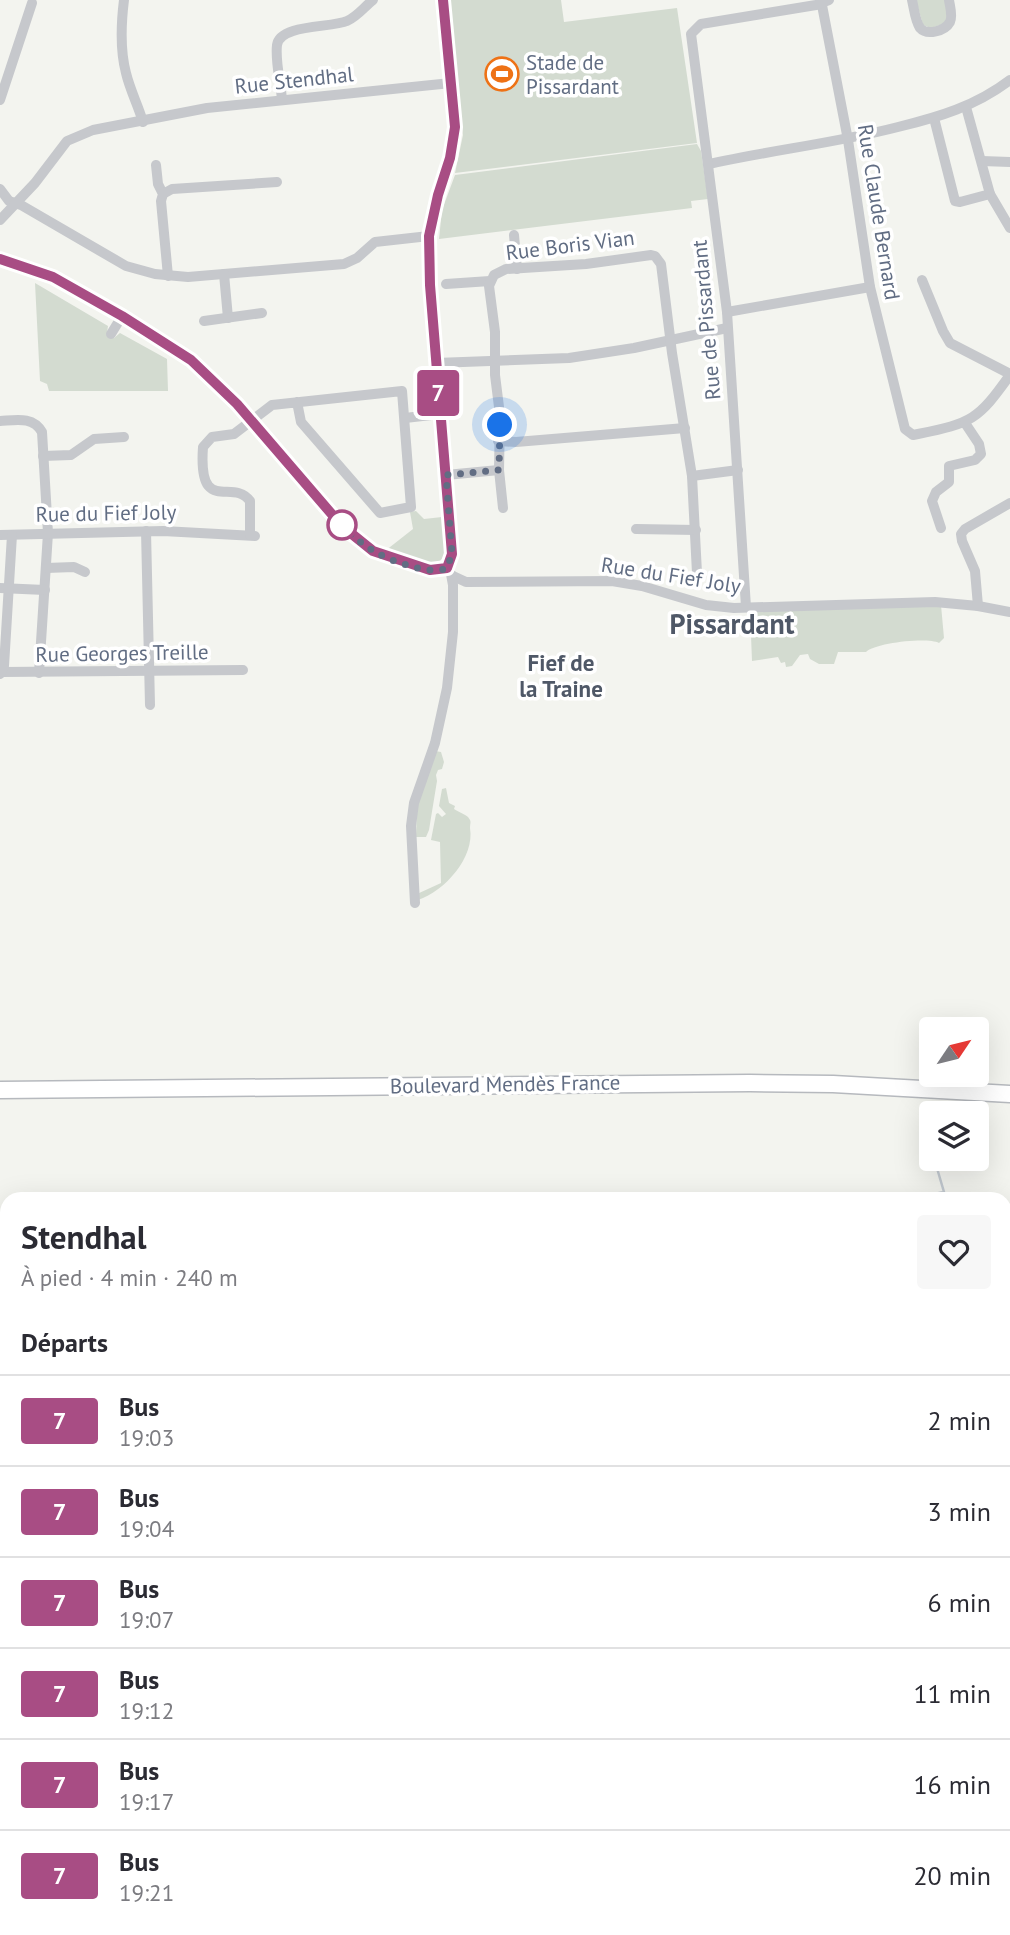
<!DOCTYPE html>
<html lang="fr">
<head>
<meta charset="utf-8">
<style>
  body { margin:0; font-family:"PT Sans",sans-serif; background:#f7f7f7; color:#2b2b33; height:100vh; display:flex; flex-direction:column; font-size:26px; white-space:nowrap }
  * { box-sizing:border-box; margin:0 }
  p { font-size:23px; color:#7c7c81 }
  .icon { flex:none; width:38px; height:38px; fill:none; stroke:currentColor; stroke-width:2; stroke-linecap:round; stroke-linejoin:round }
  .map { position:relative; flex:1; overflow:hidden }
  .panel { position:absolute; left:0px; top:1192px; width:1012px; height:744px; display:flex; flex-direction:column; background:#fff; border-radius:21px 21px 0 0; box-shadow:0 7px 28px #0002 }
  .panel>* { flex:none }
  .badge { padding:0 14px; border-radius:5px; font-size:24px; line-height:46px }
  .needle { width:46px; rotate:55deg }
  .tools { position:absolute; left:919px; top:1017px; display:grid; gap:14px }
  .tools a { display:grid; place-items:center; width:70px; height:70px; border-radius:7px; background:#fff; box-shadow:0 7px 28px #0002; font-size:35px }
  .you { position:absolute; width:35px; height:35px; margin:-18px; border:5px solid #fff; border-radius:50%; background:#1a73e8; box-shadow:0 0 0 10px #1a73e833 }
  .map>.badge { position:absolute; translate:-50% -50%; box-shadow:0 0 0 4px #fff }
  h2 { padding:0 21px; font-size:26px; line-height:63px }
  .round { display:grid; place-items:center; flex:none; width:74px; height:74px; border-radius:7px; background:#f7f7f7 }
  .overview { display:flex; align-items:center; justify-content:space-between; height:119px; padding:0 21px }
  h1 { font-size:33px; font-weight:700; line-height:52px }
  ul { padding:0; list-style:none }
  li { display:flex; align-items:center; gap:21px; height:91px; padding:0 21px; border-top:2px solid #e1e1e2 }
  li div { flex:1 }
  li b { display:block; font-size:26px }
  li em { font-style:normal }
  li .badge { min-width:77px; font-weight:700; text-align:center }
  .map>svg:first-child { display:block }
  .green { fill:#d3dbd0 }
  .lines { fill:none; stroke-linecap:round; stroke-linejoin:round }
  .stream { stroke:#c3cad1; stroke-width:2.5 }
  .primary-casing { stroke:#b6b9be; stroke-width:19 }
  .street { stroke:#c6c8cc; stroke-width:10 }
  .primary { stroke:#fff; stroke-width:16 }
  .line-casing { stroke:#fff; stroke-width:16 }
  .line { stroke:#a84d84; stroke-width:10 }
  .walk { stroke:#616d83; stroke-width:7; stroke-dasharray:0 12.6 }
  .stop-dot { fill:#fff; stroke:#a84d84; stroke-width:3.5 }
  .labels { text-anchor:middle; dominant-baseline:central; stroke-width:7; stroke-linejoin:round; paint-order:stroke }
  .poi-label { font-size:21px; fill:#616d83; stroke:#fff; text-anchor:start }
  .street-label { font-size:21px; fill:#616d83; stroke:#fff }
  .neighbourhood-label { font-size:23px; font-weight:bold; fill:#4f5867; stroke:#fff }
  .district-label { font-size:28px; font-weight:bold; fill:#4f5867; stroke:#fff }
</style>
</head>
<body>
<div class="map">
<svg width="1010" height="1935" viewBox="0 0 1010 1935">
  <rect width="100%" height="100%" fill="#f3f4ef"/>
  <g class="green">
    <path d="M450,0h111l3,22 113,-14 20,135 -242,30 8,-38z"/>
    <path d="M916,0h29l4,16 -3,7 -15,5 -8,-3z"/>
    <path d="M697,144l4,7 7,48 -17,2 1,7 -253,31 3,-29 13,-35z"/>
    <path d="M35,283l73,43 -1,7 7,5 6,-5 47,26 1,32h-119l-2,-7 -7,-3z"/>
    <path d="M416,511l8,8 18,-2 3,40 -10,7 -39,-9 -11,-4 28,-22 -3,-17z"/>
    <path d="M941,605l3,33 -5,5c-12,-6 -64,0 -73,9h-28l-4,12h-15l-9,-5 -2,-5 -8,1 -8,11 -6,1 -1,-5 -4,1 -3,-6 -26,4 -2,-51z"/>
    <path d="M435,751l6,1 3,10 -2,7 -4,1 -2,5 1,6 -8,49 -3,7h-10l1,-38z"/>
    <path d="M446,788l3,15 6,3 -1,3c4,3 11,5 14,8 4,5 2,5 2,11 5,29 -25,63 -52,72l-1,-6 24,-11 -1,-41 -9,-2 5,-26 2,-1 4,4 4,-3 -7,-8 3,-17z"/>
    <path d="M12,1928h146v2l-24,3 -1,-3 -32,5h-94z"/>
  </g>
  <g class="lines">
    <g class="stream">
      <path d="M931,1134l-3,5 3,11"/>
      <path d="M910,1199l34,-7 -10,-34"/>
    </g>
    <defs>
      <path id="primary" d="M0,1090l750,-7 83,1 177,10"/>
    </defs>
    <use href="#primary" class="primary-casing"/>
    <g class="street">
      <path d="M124,0c-3,24 -4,50 2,73 4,17 12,32 17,49"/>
      <path d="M443,0l12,126 -5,32 -12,37 -9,41 1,49 22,269 -2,11 -3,3"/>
      <path d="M821,0l27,140 22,147 35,142 8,6 5,-1c54,-11 60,-14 92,-59"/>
      <path d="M912,0c2,8 3,21 8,28 7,8 25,3 30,-6 3,-6 0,-15 -1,-22"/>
      <path d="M0,100l32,-97"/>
      <path d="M282,100c-1,-16 -7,-38 -5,-55 3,-21 54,-17 70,-24 11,-5 17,-14 26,-21"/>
      <path d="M934,118l21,83 5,1 30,-8 -24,-87"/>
      <path d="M982,161l28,1"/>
      <path d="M709,164c63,-14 127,-21 189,-37 41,-10 78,-21 112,-47"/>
      <path d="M156,165l2,19 5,10 -2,7 7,75"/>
      <path d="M0,189l9,12 12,4 105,61 29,8 33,3 156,-13 13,-6 18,-16 54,-6"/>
      <path d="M163,194l9,-5 105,-7"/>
      <path d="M990,194l20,34"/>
      <path d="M0,220l35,-37 32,-42 26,-11 114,-22 244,-25"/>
      <path d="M514,235l3,34"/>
      <path d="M0,259l53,18 69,39 69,44 46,44 106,122 30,25 57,19 17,-2"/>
      <path d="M224,274l4,44"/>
      <path d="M922,280l21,51 7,12 60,31"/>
      <path d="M446,284l44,-3"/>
      <path d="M727,312l143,-25"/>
      <path d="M204,321l58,-8"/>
      <path d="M111,334l11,-18"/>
      <path d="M436,363l133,-5 65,-10 93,-20"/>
      <path d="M405,418l35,-4"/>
      <path d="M0,421c16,-1 33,-5 42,11l6,101 -9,140"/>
      <path d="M498,441l18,1 169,-14"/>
      <path d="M43,456l28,-1 23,-16 30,-2"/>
      <path d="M499,470l1,-55 -5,-40v-43l-6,-46 5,-11 12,-6 80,-5 65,-9 4,1 6,8 11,89 20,123 5,97"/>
      <path d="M446,475l53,-5 4,38"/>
      <path d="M692,476l46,-6"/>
      <path d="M941,528l-9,-27 4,-9 13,-10v-16l26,-6 6,-6 -2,-10 -14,-21"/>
      <path d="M636,529l60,1"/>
      <path d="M146,531l4,174"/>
      <path d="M0,535l163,-4 92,5"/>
      <path d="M250,535v-34c-17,-24 -52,16 -47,-54l9,-10 22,-3 38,-29 130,-14 9,116 -31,6 -79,-91 -4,-20"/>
      <path d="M46,568l28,-1 11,5"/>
      <path d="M453,576l13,6 146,-1 30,5 64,19 28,3 201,-6 43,4 32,6"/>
      <path d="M0,588l45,2"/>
      <path d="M978,606l-3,-35 -13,-30 -1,-7 4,-5 45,-26"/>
      <path d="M746,607l-19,-295 -36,-278 10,-10 115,-19 13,-5"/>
      <path d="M2,672l241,-2"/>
      <path d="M0,674l4,-8 8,-131"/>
      <path d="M415,903l-4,-77 3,-23 21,-60 12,-55 6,-56v-47l-2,-11"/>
      <path d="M0,1592l7,-1"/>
      <path d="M0,1609l7,-1"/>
      <path d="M1004,1643l6,-3"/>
      <path d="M2,1705l5,-12"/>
      <path d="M0,1787l7,4"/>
      <path d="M0,1812l7,10"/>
      <path d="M0,1871l7,-8"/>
      <path d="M226,1928l1,7"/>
      <path d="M661,1935l7,-7"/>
    </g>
    <use href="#primary" class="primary"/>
  </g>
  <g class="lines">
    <defs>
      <path id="line" d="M0,259l53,18 69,39 69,44 46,44 105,122 31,25 57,19 17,-2 5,-14 -22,-269 -1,-49 9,-41 12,-37 5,-31 -12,-127"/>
    </defs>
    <use href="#line" class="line-casing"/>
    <use href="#line" class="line"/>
    <path class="walk" d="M342,525c9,10 19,18 30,25 15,10 59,26 75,18l5,-14 -6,-79 53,-5 1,-45"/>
  </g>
  <defs>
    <symbol id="stadium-ring" viewBox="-11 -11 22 22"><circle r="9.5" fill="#fff" stroke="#ee7216" stroke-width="1.5"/><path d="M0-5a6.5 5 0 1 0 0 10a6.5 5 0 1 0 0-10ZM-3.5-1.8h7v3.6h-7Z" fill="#ee7216"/></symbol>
  </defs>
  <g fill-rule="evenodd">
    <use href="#stadium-ring" x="483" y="55" width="38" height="38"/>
  </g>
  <circle class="stop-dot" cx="342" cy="525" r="14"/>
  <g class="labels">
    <g class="poi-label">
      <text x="526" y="62">Stade de<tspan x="526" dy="24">Pissardant</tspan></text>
    </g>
    <g class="street-label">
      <text transform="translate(294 80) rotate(-6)">Rue Stendhal</text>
      <text transform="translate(879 212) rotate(81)">Rue Claude Bernard</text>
      <text transform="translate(570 245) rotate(-7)">Rue Boris Vian</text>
      <text transform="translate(706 320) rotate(-95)">Rue de Pissardant</text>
      <text transform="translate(106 513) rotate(-1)">Rue du Fief Joly</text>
      <text transform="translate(671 575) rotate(9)">Rue du Fief Joly</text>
      <text transform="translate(122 653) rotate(-1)">Rue Georges Treille</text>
      <text transform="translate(505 1084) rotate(-1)">Boulevard Mendès France</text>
    </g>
    <g class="neighbourhood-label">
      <text x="561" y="662">Fief de<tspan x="561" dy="26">la Traine</tspan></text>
    </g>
    <g class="district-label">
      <text x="732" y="623">Pissardant</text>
    </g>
  </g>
</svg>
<div class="tools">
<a><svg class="needle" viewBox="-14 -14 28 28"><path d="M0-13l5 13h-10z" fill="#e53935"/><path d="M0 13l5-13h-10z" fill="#7c7c81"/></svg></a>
<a><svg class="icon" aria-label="layers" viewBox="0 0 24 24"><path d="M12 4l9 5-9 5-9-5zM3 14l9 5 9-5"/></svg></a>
</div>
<div class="you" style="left:500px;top:425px"></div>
<b class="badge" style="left:438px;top:393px;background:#a84d84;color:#fff">7</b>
<section class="panel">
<div class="overview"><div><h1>Stendhal</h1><p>À pied · 4 min · 240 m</p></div><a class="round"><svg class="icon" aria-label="heart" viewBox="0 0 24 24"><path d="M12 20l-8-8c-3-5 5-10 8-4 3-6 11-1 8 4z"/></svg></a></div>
<h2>Départs</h2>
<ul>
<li><span class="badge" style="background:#a84d84;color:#fff">7</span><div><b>Bus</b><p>19:03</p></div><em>2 min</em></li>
<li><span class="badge" style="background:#a84d84;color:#fff">7</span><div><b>Bus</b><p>19:04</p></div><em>3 min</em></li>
<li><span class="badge" style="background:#a84d84;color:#fff">7</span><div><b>Bus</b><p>19:07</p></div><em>6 min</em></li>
<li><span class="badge" style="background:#a84d84;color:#fff">7</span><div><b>Bus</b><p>19:12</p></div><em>11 min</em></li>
<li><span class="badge" style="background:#a84d84;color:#fff">7</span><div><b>Bus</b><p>19:17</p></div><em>16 min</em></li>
<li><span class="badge" style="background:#a84d84;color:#fff">7</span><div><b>Bus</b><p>19:21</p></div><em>20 min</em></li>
</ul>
</section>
</div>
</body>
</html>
